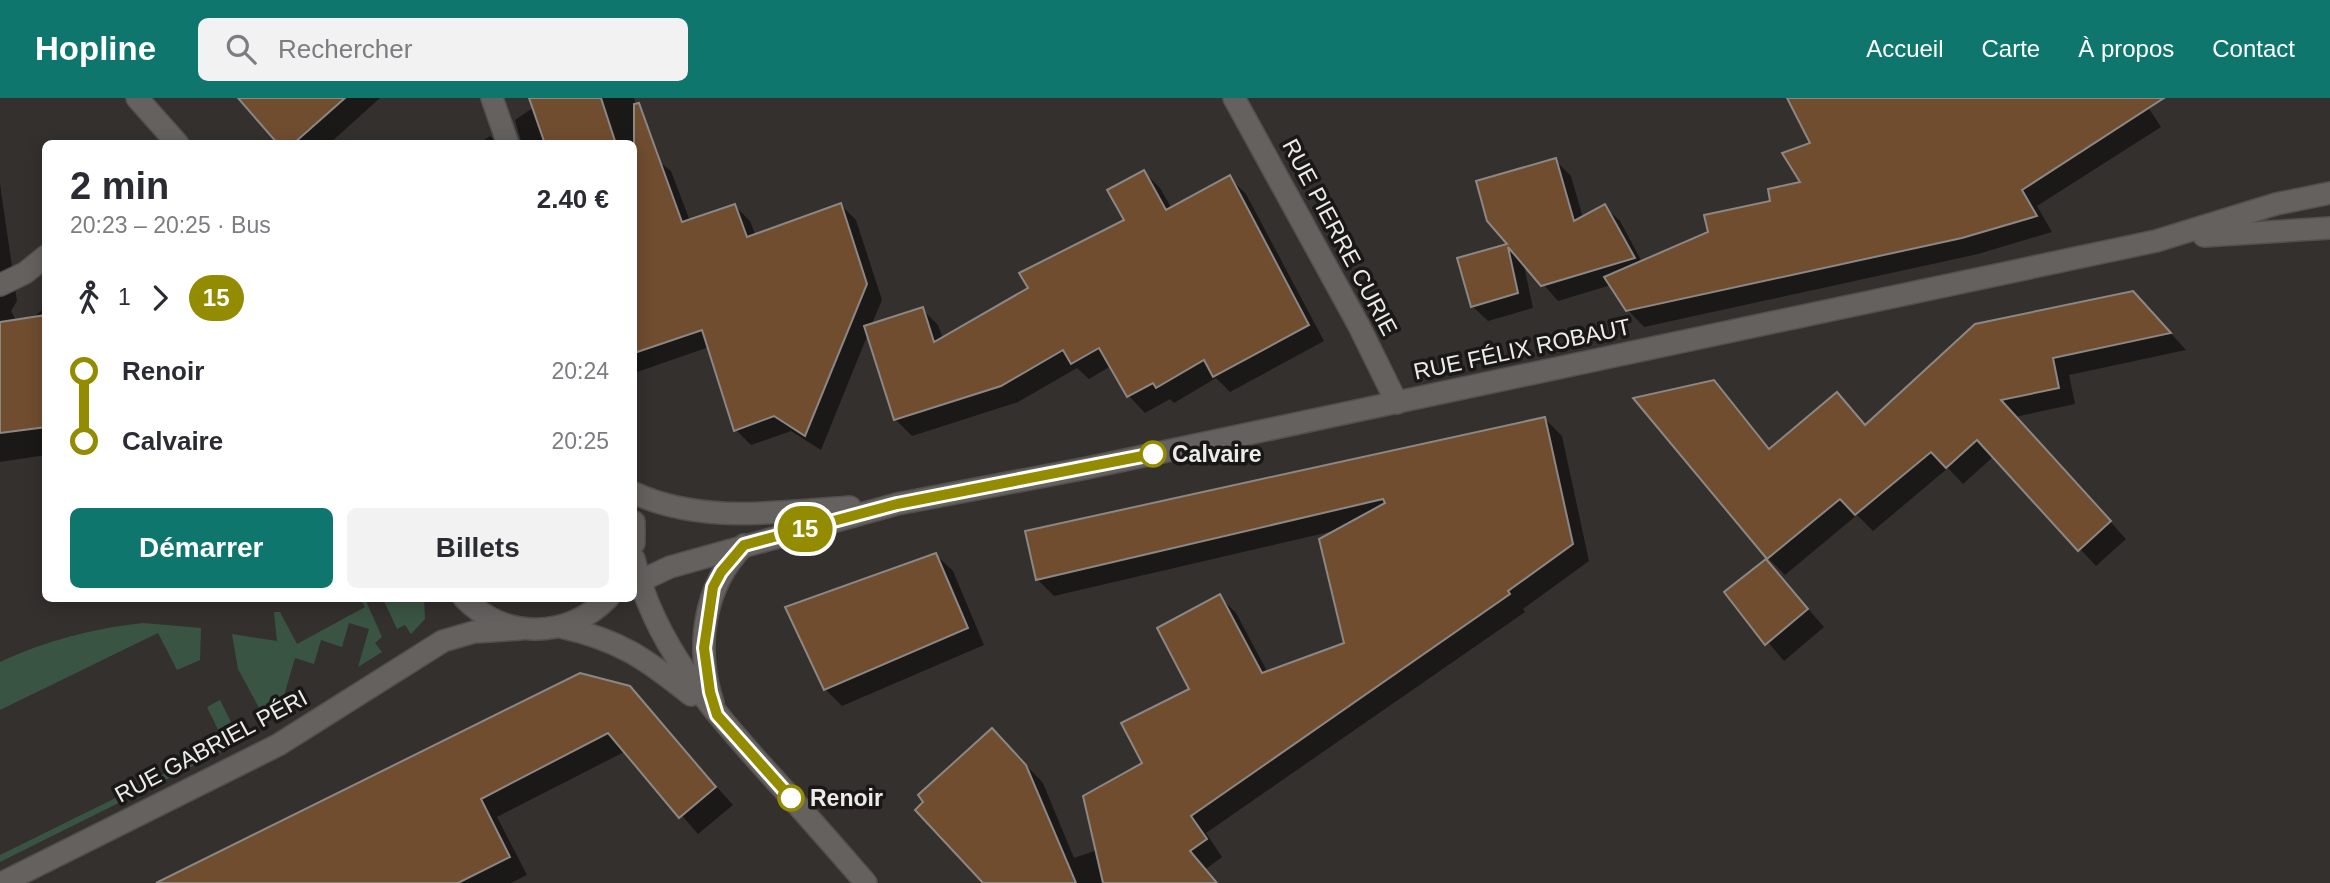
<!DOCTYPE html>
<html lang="fr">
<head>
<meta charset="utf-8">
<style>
  body { margin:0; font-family:Helvetica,sans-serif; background:#f2f2f3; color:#2b2b33; height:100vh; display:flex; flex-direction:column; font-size:26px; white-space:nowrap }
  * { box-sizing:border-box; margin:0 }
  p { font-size:23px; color:#7c7c81 }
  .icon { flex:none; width:38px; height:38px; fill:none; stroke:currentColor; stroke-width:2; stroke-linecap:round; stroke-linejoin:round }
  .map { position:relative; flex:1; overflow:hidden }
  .panel { position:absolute; left:42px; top:42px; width:595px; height:462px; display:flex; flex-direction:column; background:#fff; border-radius:10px; box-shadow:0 4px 18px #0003 }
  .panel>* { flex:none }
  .badge { padding:0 14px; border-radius:23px; font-size:24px; line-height:46px }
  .map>.badge { position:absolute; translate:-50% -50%; box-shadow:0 0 0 4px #fff }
  .legs { display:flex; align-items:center; gap:10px; height:77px; padding:0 28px; font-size:23px }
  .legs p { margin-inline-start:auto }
  .summary { display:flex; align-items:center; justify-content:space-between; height:119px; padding:0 28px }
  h1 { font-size:38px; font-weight:700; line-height:52px }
  .cta { display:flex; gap:14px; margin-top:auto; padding:14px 28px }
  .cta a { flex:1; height:80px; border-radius:10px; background:#0f766e; color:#fff; font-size:28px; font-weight:700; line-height:80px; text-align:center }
  .cta a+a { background:#f2f2f3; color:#2b2b33 }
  ul { padding:0 28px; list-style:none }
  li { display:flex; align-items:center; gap:24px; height:70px; font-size:26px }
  li i { display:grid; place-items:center; width:10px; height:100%; margin:0 9px; background:currentColor }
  li i::after { content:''; width:18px; height:18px; margin:-9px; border:5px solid; border-radius:50%; background:#fff }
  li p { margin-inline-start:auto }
  li:first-child i { background:linear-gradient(#0000 50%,currentColor 0) }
  li:last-child i { background:linear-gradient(currentColor 50%,#0000 0) }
  header { display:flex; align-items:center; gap:42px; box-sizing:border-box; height:98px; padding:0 35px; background:#0f766e; color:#fff }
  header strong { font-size:33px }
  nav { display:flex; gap:38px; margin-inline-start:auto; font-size:24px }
  .search { width:490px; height:63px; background:#f2f2f3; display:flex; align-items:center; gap:18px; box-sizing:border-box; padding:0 24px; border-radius:10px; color:#7c7c81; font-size:26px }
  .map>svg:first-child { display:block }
  .green { fill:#3a5443 }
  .shadow { fill:#0007 }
  .building { fill:#714d30; stroke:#8b8785; stroke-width:2 }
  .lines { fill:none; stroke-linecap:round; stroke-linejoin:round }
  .minor-casing { stroke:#524f4d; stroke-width:24 }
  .tertiary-casing { stroke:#524f4d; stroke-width:24 }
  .minor { stroke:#64615f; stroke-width:21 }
  .tertiary { stroke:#64615f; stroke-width:21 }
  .line-1-casing { stroke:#fff; stroke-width:16 }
  .line-1 { stroke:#938b00; stroke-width:10 }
  .stop-1-dot { fill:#fff; stroke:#938b00; stroke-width:3.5 }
  .labels { text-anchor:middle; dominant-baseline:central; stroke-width:7; stroke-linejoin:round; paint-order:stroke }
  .street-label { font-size:23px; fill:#edebea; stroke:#1a1817 }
  .stop-label { font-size:23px; font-weight:bold; fill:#edebea; stroke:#1a1817; text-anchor:start }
</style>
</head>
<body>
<header>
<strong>Hopline</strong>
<div class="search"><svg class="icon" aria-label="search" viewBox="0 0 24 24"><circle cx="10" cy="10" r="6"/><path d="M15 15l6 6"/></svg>Rechercher</div>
<nav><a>Accueil</a><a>Carte</a><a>À propos</a><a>Contact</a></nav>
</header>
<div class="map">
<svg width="2330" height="785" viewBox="0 0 2330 785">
  <rect width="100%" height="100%" fill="#33302e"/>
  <g class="green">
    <path d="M361,501h4l17,38 -7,6 7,9 -24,15 11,-38 -20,-6 -7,24 -21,-7 -7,24 -19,-6 -18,62 -13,-3 -26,-48 -6,-35 45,7 -3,-29h6l17,32 68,-37z"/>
    <path d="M383,501h41l1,20 -14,15 -6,-9 -8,4z"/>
    <path d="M143,525l58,5 -1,32 -23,10 -19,-37 -158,77v-48c44,-21 95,-34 143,-39z"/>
    <path d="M220,602l21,42 -241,120v-7l225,-111 -18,-37z"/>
  </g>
  <g class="shadow">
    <path d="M240,0h140l-51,46h-49z"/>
    <path d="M531,0h103l19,59 18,14 19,50 45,-15 15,15 6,15 85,-31 15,15 26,80 -11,26 51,-17 16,16 5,14 87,-50 96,-68 18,-49 16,16 12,21 58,-31 16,16 78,147 -94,51 -14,-14 -42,25 -4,-4 -25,14 -16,-17 -18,-30 -22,13 -12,-11 -59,34 -106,34 -17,-17 -27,-85 -47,116 -30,-19 -40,14 -15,-15 -27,-83 -72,25 -3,-4v-224h-112l-7,-24 19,-13z"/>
    <path d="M1858,0h284l19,29 -124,79 15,26 -74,22 -334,73 -16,-17 -17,-25 -53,16 -35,-40 10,47 -45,13 -16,-15 -13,-47 51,-14 45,-85 16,16 12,42 21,-12 16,15 22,41 130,-60 31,-19 10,-40z"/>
    <path d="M490,38l8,8h-20z"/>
    <path d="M0,86l17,117 -6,10 9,17 26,-21v148l-46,7z"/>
    <path d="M2150,212l36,40 -117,25 6,29 -60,13 111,122 -30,27 -102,-110 -31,28 -15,-16 -75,63 -16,-16 -72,60 -17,-17 -55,-176 58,68 66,-55 30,31z"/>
    <path d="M1545,321l17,17 27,125 -66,48 2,3 -319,221 16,24 -16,12 10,14h-231l24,-136 34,36 31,75 23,-8 48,-86 46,-74 28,-94 17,17 32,60 78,-29 -8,-114 -284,66 -17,-17z"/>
    <path d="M936,457l17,16 31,74 -142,61 -17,-17z"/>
    <path d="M1766,463l58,66 -40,34 -58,-68z"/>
    <path d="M629,590l104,117 -35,29 -72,-83 -129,66 30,58 -16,8h-353z"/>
  </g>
  <g class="building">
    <path d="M238,0h107l-52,46h-15z"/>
    <path d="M529,0h72l15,46h-71z"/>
    <path d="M1787,0h377l-142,92 15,26 -75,22 -336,73 -22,-34 104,-45 -4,-17 66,-14 -2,-12 32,-7 -18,-29 28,-10z"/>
    <path d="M639,5l43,119 53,-18 12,33 94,-34 26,81 -62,152 -31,-20 -40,15 -32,-101 -68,23v-249z"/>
    <path d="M1556,60l18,63 31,-17 30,54 -94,28 -33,-39 10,46 -47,14 -14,-49 50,-14 -20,-23 -11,-40z"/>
    <path d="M1144,72l22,40 64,-35 79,150 -96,52 -9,-17 -48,28 -3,-5 -26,14 -28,-49 -28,16 -8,-14 -62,36 -107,34 -30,-94 59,-19 11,35 94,-54 -9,-15 105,-53 -17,-30z"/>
    <path d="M2133,193l38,42 -118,25 6,30 -58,12 110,121 -33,30 -101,-111 -31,28 -15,-16 -76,63 -15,-16 -73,60 -134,-161 81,-18 55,69 68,-57 28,33 110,-101z"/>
    <path d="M46,217v112l-46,6v-111z"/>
    <path d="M1545,319l28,127 -65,47 2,3 -319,222 16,23 -17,12 27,32h-114l-20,-87 59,-33 -21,-40 68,-34 -32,-61 63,-34 42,79 82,-30 -25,-104 66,-36 -2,-4 -347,81 -11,-49z"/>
    <path d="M936,455l32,75 -144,62 -39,-83z"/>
    <path d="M1766,461l42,50 -43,36 -41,-53z"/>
    <path d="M580,575l50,13 86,101 -37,31 -71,-85 -127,66 29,58 -52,26h-302z"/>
    <path d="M992,630l34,37 50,118h-93l-68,-73 8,-8 -5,-7z"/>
  </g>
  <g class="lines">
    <defs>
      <g id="minor">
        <path d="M492,0l16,46"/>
        <path d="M1234,0l124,226 39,79"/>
        <path d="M0,187l25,-12 21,-17"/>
        <path d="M634,461c20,85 75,147 132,211 34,37 67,75 100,113"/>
        <path d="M561,529c58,13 84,31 130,68"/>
        <path d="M713,605c-18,-55 -10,-116 31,-158"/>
      </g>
      <g id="tertiary">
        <path d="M137,0l41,46"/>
        <path d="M2204,138l126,-8"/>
        <path d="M634,395c67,31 144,19 216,14"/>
        <path d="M634,424v21"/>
        <path d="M634,486l36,-17 227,-63 190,-36 1069,-227 120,-37 54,-11"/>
        <path d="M464,500c40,42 104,41 144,0"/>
        <path d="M2,785l276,-138 165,-104 31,-9 46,-3"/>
      </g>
    </defs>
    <use href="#minor" class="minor-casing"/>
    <use href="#tertiary" class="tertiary-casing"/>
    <use href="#minor" class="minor"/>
    <use href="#tertiary" class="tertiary"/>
  </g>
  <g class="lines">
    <defs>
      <path id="line-1" d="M791,700l-74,-83 -7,-23 -6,-44 9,-61 8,-15 23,-27 153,-41 256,-50"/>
    </defs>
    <use href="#line-1" class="line-1-casing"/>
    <use href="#line-1" class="line-1"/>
  </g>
  <g class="stop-1-dot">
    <circle cx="1153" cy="356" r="12"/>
    <circle cx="791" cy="700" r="12"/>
  </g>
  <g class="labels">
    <g class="street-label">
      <text transform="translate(1340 139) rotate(62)">RUE PIERRE CURIE</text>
      <text transform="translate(1522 251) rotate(-12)">RUE FÉLIX ROBAUT</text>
      <text transform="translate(211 648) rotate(-28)">RUE GABRIEL PÉRI</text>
    </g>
    <g class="stop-label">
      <text x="1172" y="356">Calvaire</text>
      <text x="810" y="700">Renoir</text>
    </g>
  </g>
</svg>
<b class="badge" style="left:805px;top:431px;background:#938b00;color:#fff">15</b>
<section class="panel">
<div class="summary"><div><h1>2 min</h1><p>20:23 – 20:25 · Bus</p></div><b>2.40 €</b></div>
<div class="legs"><svg class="icon" aria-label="walk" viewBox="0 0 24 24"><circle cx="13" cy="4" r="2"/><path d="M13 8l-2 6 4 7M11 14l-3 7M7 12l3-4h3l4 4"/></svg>1<svg class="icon" aria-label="forward" viewBox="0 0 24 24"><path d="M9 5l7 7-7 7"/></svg><b class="badge" style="background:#938b00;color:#fff">15</b></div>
<ul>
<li><i style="color:#938b00"></i><b>Renoir</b><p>20:24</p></li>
<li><i style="color:#938b00"></i><b>Calvaire</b><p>20:25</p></li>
</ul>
<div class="cta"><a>Démarrer</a><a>Billets</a></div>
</section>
</div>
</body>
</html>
